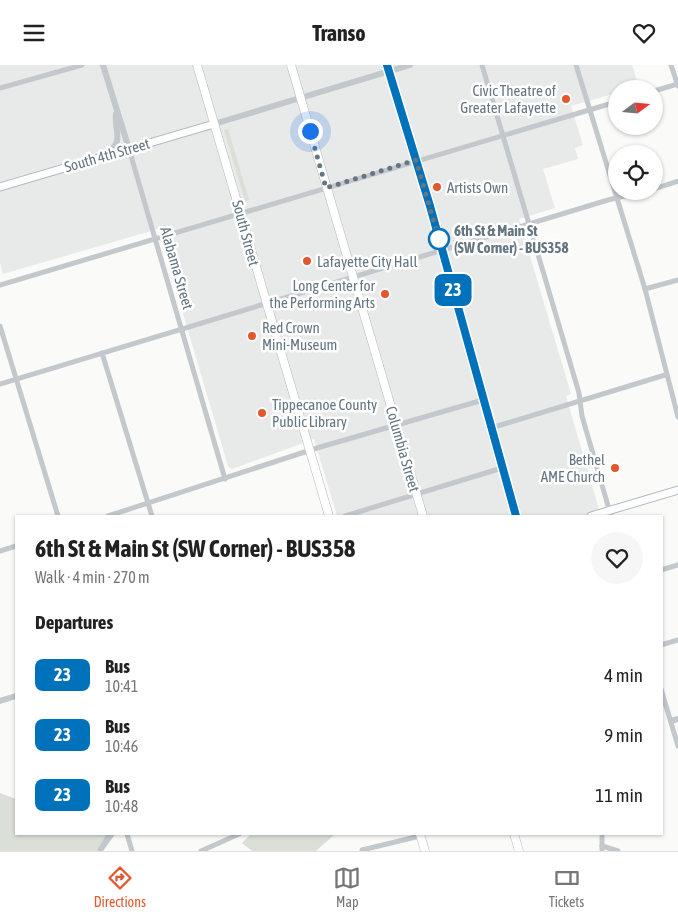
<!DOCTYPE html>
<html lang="en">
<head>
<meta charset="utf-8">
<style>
  body { margin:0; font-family:"Asap Condensed",sans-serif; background:#f6f6f6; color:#222; height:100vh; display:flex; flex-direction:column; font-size:19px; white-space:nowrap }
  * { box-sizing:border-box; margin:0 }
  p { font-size:16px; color:#767676 }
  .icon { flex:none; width:28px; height:28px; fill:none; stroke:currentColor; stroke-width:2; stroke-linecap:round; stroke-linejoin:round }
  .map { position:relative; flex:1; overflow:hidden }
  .side { position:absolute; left:15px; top:450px; width:648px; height:320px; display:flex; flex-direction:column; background:#fff; border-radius:0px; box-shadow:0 1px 4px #0004 }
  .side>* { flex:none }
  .badge { padding:0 10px; border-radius:8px; font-size:18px; line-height:32px }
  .needle { width:32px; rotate:74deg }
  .tools { position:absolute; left:608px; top:15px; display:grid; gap:10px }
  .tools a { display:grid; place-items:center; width:55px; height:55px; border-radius:50%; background:#fff; box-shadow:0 1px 4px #0004; font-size:25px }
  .you { position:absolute; width:25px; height:25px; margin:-12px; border:4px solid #fff; border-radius:50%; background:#1a73e8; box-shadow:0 0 0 8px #1a73e833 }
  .map>.badge { position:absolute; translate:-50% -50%; box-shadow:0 0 0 2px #fff }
  h2 { padding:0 20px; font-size:19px; line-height:45px }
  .round { display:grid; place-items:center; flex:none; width:52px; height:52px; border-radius:26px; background:#f6f6f6 }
  .head { display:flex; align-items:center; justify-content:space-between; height:85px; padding:0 20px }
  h1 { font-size:24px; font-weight:700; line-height:38px }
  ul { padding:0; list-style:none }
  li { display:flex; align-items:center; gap:15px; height:60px; padding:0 20px }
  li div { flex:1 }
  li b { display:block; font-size:19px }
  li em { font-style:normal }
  li .badge { min-width:55px; font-weight:700; text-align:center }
  header { display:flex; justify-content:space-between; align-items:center; height:65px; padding:0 20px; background:#fff; font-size:22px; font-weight:700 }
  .tabs { display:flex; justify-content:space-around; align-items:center; height:70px; border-top:1px solid #e0e0e0; background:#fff; font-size:14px; color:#767676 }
  .tabs a { display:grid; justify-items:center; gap:2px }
  .tabs .current { color:#e4572e }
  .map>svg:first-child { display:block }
  .built { fill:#e8e9e9 }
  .green { fill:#dadfd7 }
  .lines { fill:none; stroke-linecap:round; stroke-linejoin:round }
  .stream { stroke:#bbc7cb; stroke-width:2 }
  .secondary-casing { stroke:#b3babf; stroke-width:9 }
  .primary-casing { stroke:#b5babe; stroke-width:9 }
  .minor { stroke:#c3c8cc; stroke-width:5 }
  .tertiary { stroke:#c3c8cc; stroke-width:6 }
  .secondary { stroke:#fff; stroke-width:7 }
  .primary { stroke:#fff; stroke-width:8 }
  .line-casing { stroke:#fff; stroke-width:11 }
  .line { stroke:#0072bc; stroke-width:8 }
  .walk { stroke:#657683; stroke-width:5; stroke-dasharray:0 9 }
  .poi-dot { fill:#e4572e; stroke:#fff; stroke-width:2 }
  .stop-dot { fill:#fff; stroke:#0072bc; stroke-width:2.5 }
  .labels { text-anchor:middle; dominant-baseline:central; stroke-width:5; stroke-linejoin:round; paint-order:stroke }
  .poi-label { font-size:15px; fill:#657683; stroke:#fff; text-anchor:start }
  .street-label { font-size:15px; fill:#657683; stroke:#fff }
  .stop-label { font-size:15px; font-weight:bold; fill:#657683; stroke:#fff; text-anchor:start }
</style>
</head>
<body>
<header><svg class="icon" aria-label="menu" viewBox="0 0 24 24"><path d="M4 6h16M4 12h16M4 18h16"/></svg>Transo<svg class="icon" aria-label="heart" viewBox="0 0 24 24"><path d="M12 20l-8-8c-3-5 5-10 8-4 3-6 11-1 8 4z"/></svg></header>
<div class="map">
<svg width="678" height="786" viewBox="0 0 678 786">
  <rect width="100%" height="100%" fill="#fafaf8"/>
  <path class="built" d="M0,0h632l7,22 -23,2v4l-45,13 12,39 -8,3 3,11 -35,10 12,39 -36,11 52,175 -5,2 35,120h-264l-23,-77 -82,30 -4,-3 -70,-237 -155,45 -3,-12z"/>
  <g class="green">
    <path d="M228,64l21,71 -4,1 -21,-71z"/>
    <path d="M0,728l16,6v35h92l-11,17h-97z"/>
    <path d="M251,769h84l-19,17h-64l-10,-8z"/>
  </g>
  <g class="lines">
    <path class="stream" d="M99,784l9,-15"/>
    <defs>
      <g id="secondary">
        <path d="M0,122l214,-63"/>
        <path d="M591,451l87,-26"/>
      </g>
      <g id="primary">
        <path d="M197,0l132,451"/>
        <path d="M291,0l132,451"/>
        <path d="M420,769l5,17"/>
        <path d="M514,769l5,17"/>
      </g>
    </defs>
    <use href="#secondary" class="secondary-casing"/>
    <use href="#primary" class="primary-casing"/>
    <g class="minor">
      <path d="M387,0l43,141 86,310"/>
      <path d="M482,0l97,328 3,23 29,100"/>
      <path d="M576,0l69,224 33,128"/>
      <path d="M671,0l7,21"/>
      <path d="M0,23l82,-23"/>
      <path d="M654,26l24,-7"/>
      <path d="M129,84l96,330"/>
      <path d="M654,124l24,-8"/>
      <path d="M0,220l616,-183"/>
      <path d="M645,224l33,-9"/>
      <path d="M0,261l58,190"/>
      <path d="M102,288l50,163"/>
      <path d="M0,319l608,-184 37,-9"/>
      <path d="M491,363l174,-53"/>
      <path d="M108,451l209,-68 166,-48"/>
      <path d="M345,451l157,-48"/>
      <path d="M0,486l16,-5"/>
      <path d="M661,505l17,-5"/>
      <path d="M661,580l17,-5"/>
      <path d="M661,624l17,57"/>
      <path d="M127,769l5,17"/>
      <path d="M602,769v17"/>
      <path d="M602,781l16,5"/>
      <path d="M362,785l58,-14"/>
      <path d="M100,786l12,-17"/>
      <path d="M201,786l38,-17"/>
    </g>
    <g class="tertiary">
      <path d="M103,0l26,84"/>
      <path d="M214,59l196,-59"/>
      <path d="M104,90c22,-13 10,-22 12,-41"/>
      <path d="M0,636l16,-5"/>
      <path d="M671,656l7,-2"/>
    </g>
    <use href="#secondary" class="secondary"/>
    <use href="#primary" class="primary"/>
  </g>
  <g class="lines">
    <defs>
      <path id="line" d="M387,0l43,141 86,310"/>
    </defs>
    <use href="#line" class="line-casing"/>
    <use href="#line" class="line"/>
    <path class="walk" d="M310,66l16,57 90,-28 24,83 -1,-4"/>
  </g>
  <g class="poi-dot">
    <circle cx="566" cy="34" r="5"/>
    <circle cx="437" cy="122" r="5"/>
    <circle cx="307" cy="196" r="5"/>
    <circle cx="385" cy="229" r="5"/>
    <circle cx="252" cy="271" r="5"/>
    <circle cx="262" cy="348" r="5"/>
    <circle cx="615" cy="403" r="5"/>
  </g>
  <circle class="stop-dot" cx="439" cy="174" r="10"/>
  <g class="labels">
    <g class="poi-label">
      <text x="556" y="25" text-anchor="end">Civic Theatre of<tspan x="556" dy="17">Greater Lafayette</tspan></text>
      <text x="447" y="122">Artists Own</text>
      <text x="317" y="196">Lafayette City Hall</text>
      <text x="375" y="220" text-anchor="end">Long Center for<tspan x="375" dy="17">the Performing Arts</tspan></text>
      <text x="262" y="262">Red Crown<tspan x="262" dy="17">Mini-Museum</tspan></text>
      <text x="272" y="339">Tippecanoe County<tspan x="272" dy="17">Public Library</tspan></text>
      <text x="605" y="394" text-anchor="end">Bethel<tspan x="605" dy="17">AME Church</tspan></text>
    </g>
    <g class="street-label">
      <text transform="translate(107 90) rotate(-16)">South 4th Street</text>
      <text transform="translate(246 168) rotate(75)">South Street</text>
      <text transform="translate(177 203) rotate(74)">Alabama Street</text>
      <text transform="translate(403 384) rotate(74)">Columbia Street</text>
    </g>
    <g class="stop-label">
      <text x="454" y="165">6th St &amp; Main St<tspan x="454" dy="17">(SW Corner) - BUS358</tspan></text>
    </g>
  </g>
</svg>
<div class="tools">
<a><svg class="needle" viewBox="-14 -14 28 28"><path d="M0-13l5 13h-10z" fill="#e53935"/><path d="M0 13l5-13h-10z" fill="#767676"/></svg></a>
<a><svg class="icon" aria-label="locate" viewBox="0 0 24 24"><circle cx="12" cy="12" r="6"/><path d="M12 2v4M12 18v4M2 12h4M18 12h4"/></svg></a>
</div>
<div class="you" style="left:310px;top:66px"></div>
<b class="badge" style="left:453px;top:225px;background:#0072bc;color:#fff">23</b>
<section class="side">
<div class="head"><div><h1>6th St &amp; Main St (SW Corner) - BUS358</h1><p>Walk · 4 min · 270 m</p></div><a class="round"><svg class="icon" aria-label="heart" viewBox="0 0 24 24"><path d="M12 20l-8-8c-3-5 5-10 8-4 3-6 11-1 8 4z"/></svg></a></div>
<h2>Departures</h2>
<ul>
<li><span class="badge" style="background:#0072bc;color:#fff">23</span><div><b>Bus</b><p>10:41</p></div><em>4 min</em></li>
<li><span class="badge" style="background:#0072bc;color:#fff">23</span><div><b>Bus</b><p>10:46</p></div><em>9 min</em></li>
<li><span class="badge" style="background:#0072bc;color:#fff">23</span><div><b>Bus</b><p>10:48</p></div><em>11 min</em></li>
</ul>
</section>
</div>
<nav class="tabs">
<a class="current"><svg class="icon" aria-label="directions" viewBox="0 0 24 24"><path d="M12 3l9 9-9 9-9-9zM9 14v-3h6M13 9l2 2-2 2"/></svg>Directions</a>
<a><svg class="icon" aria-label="map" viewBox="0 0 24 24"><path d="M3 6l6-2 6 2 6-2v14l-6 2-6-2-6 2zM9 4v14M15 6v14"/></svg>Map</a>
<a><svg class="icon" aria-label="tickets" viewBox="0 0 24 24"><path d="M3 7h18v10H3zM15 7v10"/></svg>Tickets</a>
</nav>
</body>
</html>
